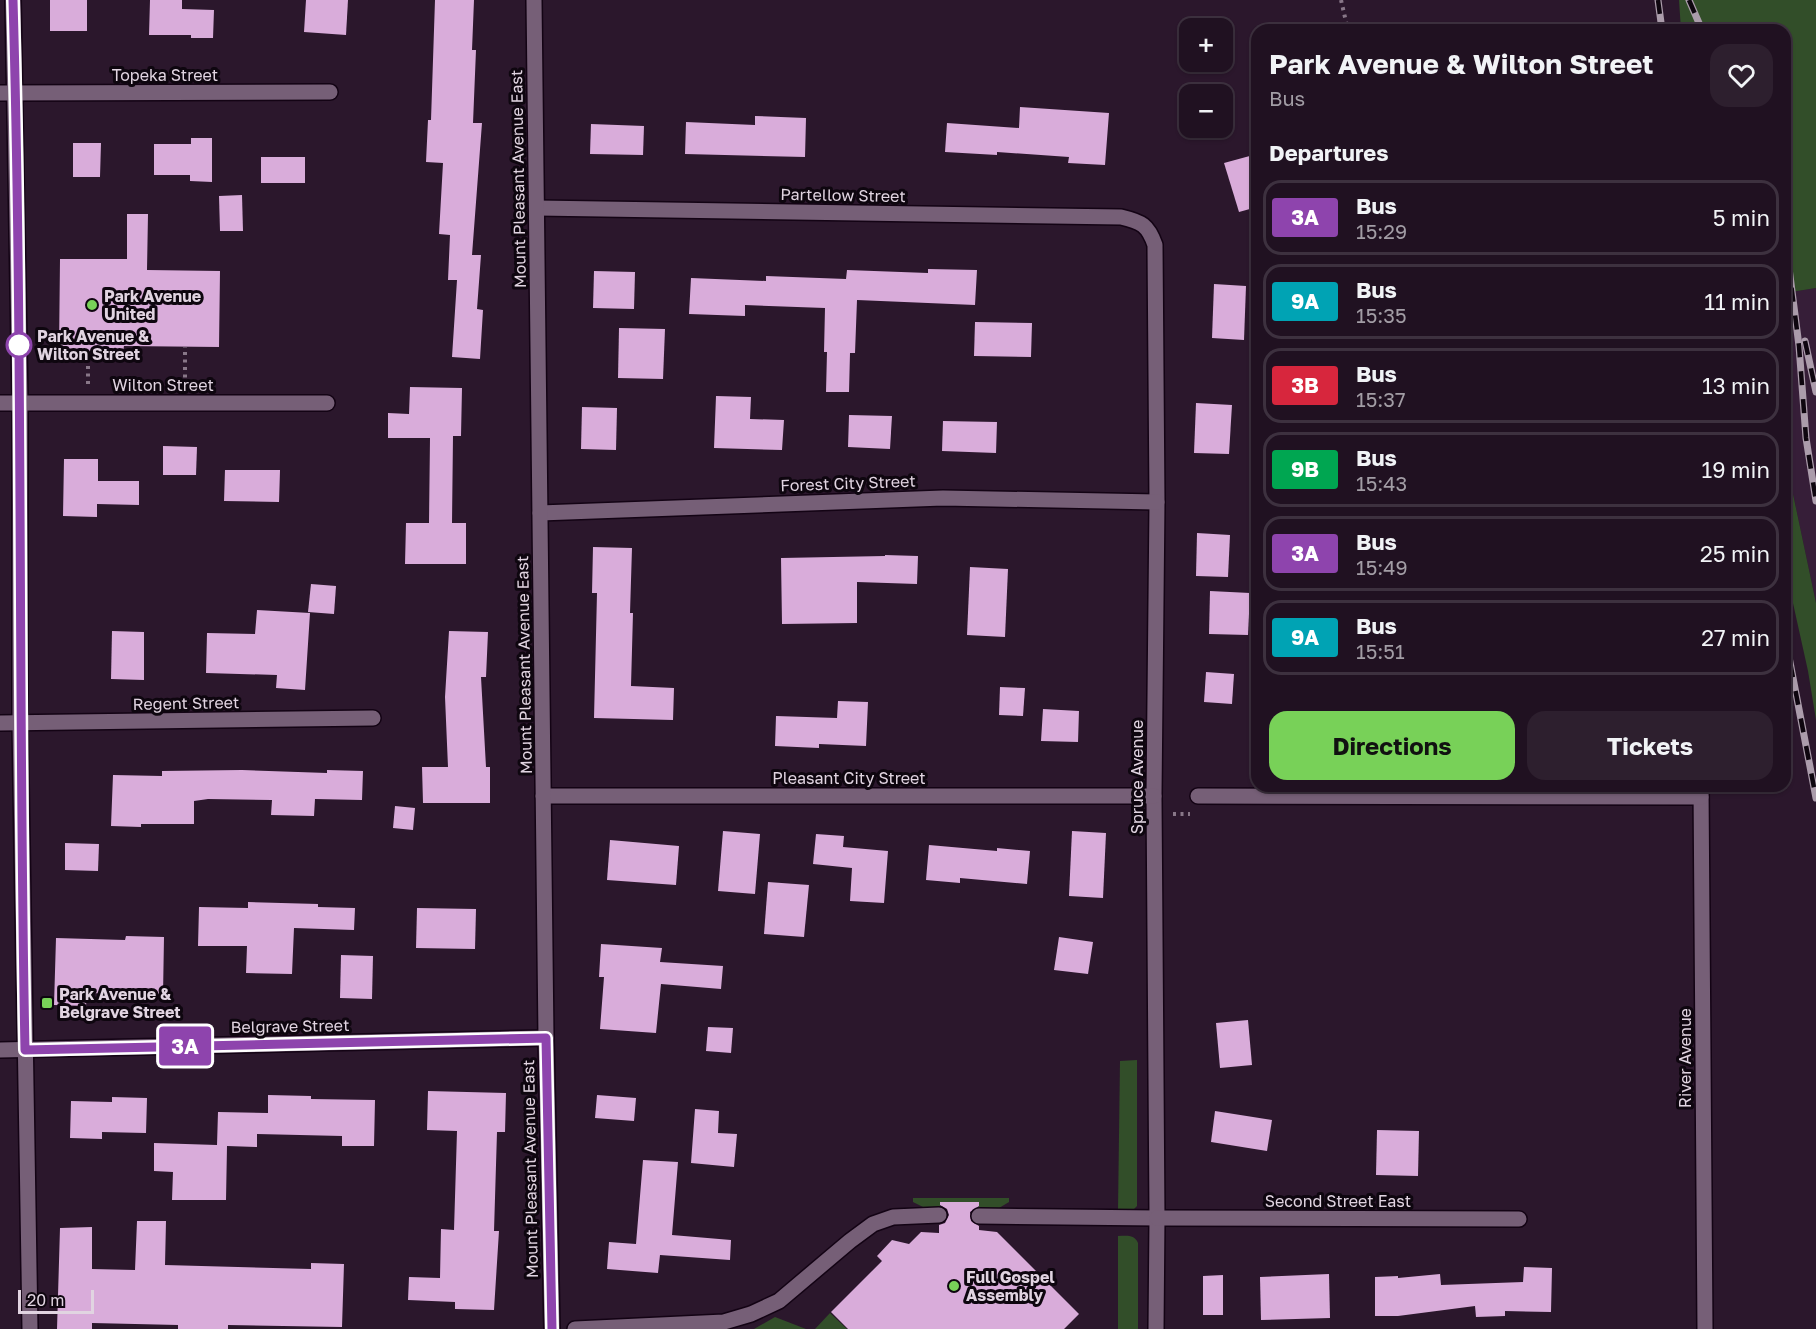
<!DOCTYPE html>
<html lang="en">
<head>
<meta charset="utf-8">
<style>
  body { margin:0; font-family:"Golos Text",sans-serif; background:#2d1f2e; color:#f1f3f6; height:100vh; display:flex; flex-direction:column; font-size:22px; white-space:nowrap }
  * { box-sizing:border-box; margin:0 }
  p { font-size:20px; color:#a29da5 }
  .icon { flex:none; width:33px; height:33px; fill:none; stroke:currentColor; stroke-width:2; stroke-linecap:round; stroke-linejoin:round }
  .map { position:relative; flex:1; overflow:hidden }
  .sheet { position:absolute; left:1251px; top:24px; width:540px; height:768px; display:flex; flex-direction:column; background:#201121; border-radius:18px; box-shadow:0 2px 4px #0004,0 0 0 2px #3d313f }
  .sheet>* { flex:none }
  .badge { padding:0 12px; border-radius:4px; font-size:21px; line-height:39px }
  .tools { position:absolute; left:1179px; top:18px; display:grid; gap:12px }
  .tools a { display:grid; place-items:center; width:54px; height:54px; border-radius:12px; background:#201121; box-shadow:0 2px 4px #0004,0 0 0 2px #3d313f; font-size:30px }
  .scale { position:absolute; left:18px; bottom:15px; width:76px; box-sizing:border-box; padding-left:6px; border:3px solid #e1d4e1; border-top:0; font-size:16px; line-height:21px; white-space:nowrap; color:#e1d4e1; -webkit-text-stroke:4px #0e060f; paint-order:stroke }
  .map>.badge { position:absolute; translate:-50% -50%; box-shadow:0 0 0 3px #fff }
  h2 { padding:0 18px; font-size:22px; line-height:54px }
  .round { display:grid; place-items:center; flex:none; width:63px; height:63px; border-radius:18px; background:#2d1f2e }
  .head { display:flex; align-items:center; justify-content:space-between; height:102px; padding:0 18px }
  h1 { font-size:28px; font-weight:700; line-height:45px }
  .cta { display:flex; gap:12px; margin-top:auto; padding:12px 18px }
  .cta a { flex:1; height:69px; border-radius:18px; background:#78d158; color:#111; font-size:24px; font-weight:700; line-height:69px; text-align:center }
  .cta a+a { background:#2d1f2e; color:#f1f3f6 }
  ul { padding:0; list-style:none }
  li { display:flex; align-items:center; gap:18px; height:75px; margin:0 12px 9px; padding:0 6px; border:3px solid #3d313f; border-radius:18px }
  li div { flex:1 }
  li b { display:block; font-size:22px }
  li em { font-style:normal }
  li .badge { min-width:66px; font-weight:700; text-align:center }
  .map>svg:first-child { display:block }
  .built { fill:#361e38 }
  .green { fill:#324e29 }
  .building { fill:#d9acda }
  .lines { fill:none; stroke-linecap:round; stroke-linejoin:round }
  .service-casing { stroke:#130314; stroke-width:18 }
  .minor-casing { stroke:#130314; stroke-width:18 }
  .tertiary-casing { stroke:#130314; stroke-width:18 }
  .path { stroke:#878; stroke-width:4; stroke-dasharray:3 4.5; stroke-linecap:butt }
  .service { stroke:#765f77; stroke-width:15 }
  .minor { stroke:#765f77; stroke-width:15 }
  .tertiary { stroke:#765f77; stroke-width:15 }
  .rail-casing { stroke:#ab9cab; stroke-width:7 }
  .rail { stroke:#0e060f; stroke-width:4.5; stroke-dasharray:14; stroke-linecap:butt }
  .line-casing { stroke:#fff; stroke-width:14 }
  .line { stroke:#8e44ad; stroke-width:9 }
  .poi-dot { fill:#78d158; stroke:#0e060f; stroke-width:2 }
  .stop-dot { fill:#fff; stroke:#8e44ad; stroke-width:3 }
  .labels { text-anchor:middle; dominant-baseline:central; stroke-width:6; stroke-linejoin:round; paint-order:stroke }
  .street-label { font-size:16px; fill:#e1d4e1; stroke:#0e060f }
  .poi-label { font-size:16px; font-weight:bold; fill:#e1d4e1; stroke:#0e060f; text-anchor:start }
  .stop-label { font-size:16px; font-weight:bold; fill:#e1d4e1; stroke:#0e060f; text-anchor:start }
</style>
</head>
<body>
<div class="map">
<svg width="1816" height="1329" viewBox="0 0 1816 1329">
  <rect width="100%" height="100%" fill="#2b172c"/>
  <path class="built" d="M1816,288v315l-31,-147v-163z"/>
  <g class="green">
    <path d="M1679,0h137v288l-31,5v-263h-104z"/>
    <path d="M1785,456l31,147v117l-8,-49 -23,-104z"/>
    <path d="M1137,1060v146l-4,4h-15l2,-149z"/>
    <path d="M913,1198h96v4l-10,6h-20l-1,-6h-38v6h-15l-12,-6z"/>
    <path d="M1118,1236c9,0 16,-2 20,7v86h-20z"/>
    <path d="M830,1313l17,16h-32z"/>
    <path d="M775,1317l31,12h-52z"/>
  </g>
  <g class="building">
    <rect x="50" y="0" width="37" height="31"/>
    <path d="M150,0h32v9l32,1 -1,28h-22v-3h-42z"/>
    <path d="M306,0h42l-2,35 -42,-3z"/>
    <path d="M435,0h39l-2,50h4l-3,73h9l-10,132h9l-4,54 6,1 -3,49 -28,-2 5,-77h-9l2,-45 -11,-1 4,-71 -17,-1 2,-42h3z"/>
    <path d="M1020,107l89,6 -4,52 -37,-2 1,-6 -72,-5v3l-52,-3 2,-29 72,5z"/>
    <path d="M755,116l51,2 -1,39 -120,-3 1,-32 69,3z"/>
    <path d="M591,124l53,2 -1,29 -53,-1z"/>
    <path d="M191,138h21v44l-22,-1v-6h-36v-31h37z"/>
    <path d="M73,143h28l-1,34h-27z"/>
    <path d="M1257,154v53l-18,5 -15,-49z"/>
    <rect x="261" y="157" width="44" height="26"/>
    <path d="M242,195l1,36h-23l-1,-35z"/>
    <path d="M127,214h21l-1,56 73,1 -1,76 -95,-1 -1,6 -64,-1 1,-92h67z"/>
    <path d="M928,269l49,1 -2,35 -118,-5 -2,53h-5l-1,39h-23l1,-40h-3l1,-44 -80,-3v11l-56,-2 2,-36 75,3v-5l80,3 1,-9 81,3z"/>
    <path d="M594,271l41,1 -1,37 -41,-1z"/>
    <path d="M1214,284l32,2 -2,54 -32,-2z"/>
    <path d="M975,322l57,1 -1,34 -57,-1z"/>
    <path d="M619,328l46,1 -2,50 -45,-1z"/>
    <path d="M410,387l52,1 -1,48h-8l-1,87h14v41h-61l1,-41h23l1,-85h-42v-25l21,1z"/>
    <path d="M716,396l35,1 -1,22 34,1 -2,30 -68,-2z"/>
    <path d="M1196,403l36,2 -3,49 -35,-1z"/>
    <path d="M582,407l35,1 -1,42 -35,-1z"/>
    <path d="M849,415l43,1 -2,33 -42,-2z"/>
    <path d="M943,421l54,1 -1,31 -54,-2z"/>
    <path d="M163,446l34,1 -1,28h-33z"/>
    <path d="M64,459h34v22h41v24l-42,-1v13l-34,-1z"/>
    <path d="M225,470h55l-1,32 -55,-1z"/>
    <path d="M1197,533l33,2 -2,42 -32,-1z"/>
    <path d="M593,547l39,1 -2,65h3l-2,73 43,2 -1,32 -79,-2 3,-125h-5z"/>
    <path d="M885,555l33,1 -1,28 -60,-2v41l-75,1 -1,-66 104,-2z"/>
    <path d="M970,567l38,2 -3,68 -38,-2z"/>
    <path d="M311,584l25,2 -2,28 -26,-2z"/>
    <path d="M1210,591l40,2 -2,42 -39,-1z"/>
    <path d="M257,610l53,3 -5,77 -29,-2 1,-13 -71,-2 1,-40 48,1z"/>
    <path d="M112,631l32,1v48l-33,-1z"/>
    <path d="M449,631l39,1 -2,45h-5l5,90h4v36h-67l-1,-36h26l-3,-70z"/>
    <path d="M1206,672l28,2 -2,30 -28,-2z"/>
    <path d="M1000,687l25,1 -2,28 -24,-1z"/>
    <path d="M838,701l30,1 -2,44 -47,-2v4l-44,-2 1,-30 61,2z"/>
    <path d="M1043,709l36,2 -1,31 -37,-1z"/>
    <path d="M242,770l85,3v-3l36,1 -1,29 -47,-1 -1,17 -43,-1 1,-15 -64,-1 -14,2v23h-53v3l-30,-1 2,-51 49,1v-5z"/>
    <path d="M395,806l20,2 -2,22 -20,-2z"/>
    <path d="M723,831l37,3 -5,60 -37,-3z"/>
    <path d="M1072,831l34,2 -3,65 -34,-2z"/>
    <path d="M816,834l28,2 -1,11 45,4 -4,52 -34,-2 2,-33 -39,-4z"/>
    <path d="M610,840l69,6 -3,39 -69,-5z"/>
    <path d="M65,843l34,1 -1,27 -33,-1z"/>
    <path d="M929,845l68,6v-3l33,3 -3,33 -67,-6v5l-34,-3z"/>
    <path d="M768,882l41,3 -5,52 -40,-3z"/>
    <path d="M248,902l70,2v3l37,1 -1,22 -60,-2 -2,46 -46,-1 1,-27h-49l1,-39 49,1z"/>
    <path d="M417,908l59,1 -1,40 -59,-1z"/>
    <path d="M126,936l38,1 -1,58 -76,-2 -1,13 -32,-1 2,-67 69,2z"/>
    <path d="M1059,937l34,5 -5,32 -34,-4z"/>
    <path d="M601,944l61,4 -2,14 63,4 -2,23 -60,-5 -5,49 -56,-4 4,-52h-5z"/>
    <path d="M341,955l32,1 -1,43 -32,-1z"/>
    <path d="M1248,1020l4,45 -32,3 -4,-45z"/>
    <path d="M708,1027l25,1 -2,25 -25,-2z"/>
    <path d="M428,1091l78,2 -1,39h-8l-3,99h5l-5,79 -39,-1v-7l-47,-2 1,-23 31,1 1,-49 13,1 3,-99 -30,-1z"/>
    <path d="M268,1095l43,1v3l64,1 -1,46h-32v-10l-85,-2v13l-30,-1 -1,54h-54l1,-28 -19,-1v-28l63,2 1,-33 50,1z"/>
    <path d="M597,1095l39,3 -2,23 -39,-3z"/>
    <path d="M112,1097l35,1 -1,35 -44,-1v7l-32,-1 1,-37 41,1z"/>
    <path d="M695,1109l24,2 -1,22 19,1 -3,33 -43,-4z"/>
    <path d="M1215,1111l57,9 -5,31 -56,-9z"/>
    <path d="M1377,1130l42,1 -1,45 -42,-1z"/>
    <path d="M643,1160l35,2 -6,73 59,5 -1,20 -70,-5 -2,18 -51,-4 2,-27 27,2z"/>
    <path d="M940,1202h39v4l-9,6 1,9 8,5v4l18,2 82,82 -15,15h-216l-17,-17 51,-51 -5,-5 15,-16 17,4 12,-12 18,1v-8l6,-2 4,-8 -2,-6 -7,-4z"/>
    <path d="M137,1221h29l-1,44 146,4v-6l33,1 -2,63 -114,-2v4h-50v-4l-86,-2v6h-35l3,-101 32,-1v42l43,1z"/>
    <path d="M1524,1267l28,1 -1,44 -46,-1v5l-29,1 -1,-11 -77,10h-23v-39l23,-1v2l42,-4 1,11 82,-3z"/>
    <path d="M1329,1274l1,44 -69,2 -1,-43z"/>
    <path d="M1223,1275v40h-20v-39z"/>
  </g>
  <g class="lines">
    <defs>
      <g id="service">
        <path d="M979,1216l178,2"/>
        <path d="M575,1329l149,-7 27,-8 28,-13 71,-60 23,-17 20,-7 46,-2"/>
      </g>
      <g id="minor">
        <path d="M13,0l7,402v321l10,606"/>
        <path d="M0,93l330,-1"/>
        <path d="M537,208l584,9c21,5 27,8 34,28l2,257 -3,294 3,422 -1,111"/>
        <path d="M0,403h327"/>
        <path d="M540,513l403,-15 214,4"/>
        <path d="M0,723l373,-5"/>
        <path d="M1701,786l4,543"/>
        <path d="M543,796h611"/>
        <path d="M1198,796l503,1"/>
        <path d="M0,1050l546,-12"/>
        <path d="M1157,1218l362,1"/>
      </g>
      <path id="tertiary" d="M534,0l12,1038 6,291"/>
    </defs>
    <use href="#service" class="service-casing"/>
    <use href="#minor" class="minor-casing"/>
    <use href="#tertiary" class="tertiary-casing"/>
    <g class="path">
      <path d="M1341,0l6,26 23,4"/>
      <path d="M1526,30l11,-1"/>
      <path d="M88,384v-32"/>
      <path d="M185,385v-38"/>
      <path d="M1173,814h17"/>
    </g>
    <use href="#service" class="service"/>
    <use href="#minor" class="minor"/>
    <use href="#tertiary" class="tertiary"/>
    <defs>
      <g id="rail">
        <path d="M1658,0l4,30"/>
        <path d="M1689,0l13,30"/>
        <path d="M1788,260l11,86 7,92 10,63"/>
        <path d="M1805,341l11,51"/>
        <path d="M1785,636l31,162"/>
      </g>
    </defs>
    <use href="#rail" class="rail-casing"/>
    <use href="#rail" class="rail"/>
  </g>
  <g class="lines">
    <defs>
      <path id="line" d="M13,0c10,350 5,700 12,1050l521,-12 6,291"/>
    </defs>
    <use href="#line" class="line-casing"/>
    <use href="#line" class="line"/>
  </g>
  <g class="poi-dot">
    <circle cx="92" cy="305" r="6"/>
    <rect x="41" y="997" width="12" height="12" rx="3"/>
    <circle cx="954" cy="1286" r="6"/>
  </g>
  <circle class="stop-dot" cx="19" cy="345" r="12"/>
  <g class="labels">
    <g class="street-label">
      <text x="165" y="75">Topeka Street</text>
      <text transform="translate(518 179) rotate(-91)">Mount Pleasant Avenue East</text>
      <text transform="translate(843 195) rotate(1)">Partellow Street</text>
      <text x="163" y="385">Wilton Street</text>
      <text transform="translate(848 483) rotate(-2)">Forest City Street</text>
      <text transform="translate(524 665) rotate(-91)">Mount Pleasant Avenue East</text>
      <text transform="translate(186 703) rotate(-1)">Regent Street</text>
      <text transform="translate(1137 777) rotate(-90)">Spruce Avenue</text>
      <text x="849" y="778">Pleasant City Street</text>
      <text transform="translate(290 1026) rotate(-1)">Belgrave Street</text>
      <text transform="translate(1685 1058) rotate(-90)">River Avenue</text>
      <text transform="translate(530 1169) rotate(-91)">Mount Pleasant Avenue East</text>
      <text x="1338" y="1201">Second Street East</text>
    </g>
    <g class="poi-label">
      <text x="104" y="296">Park Avenue<tspan x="104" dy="18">United</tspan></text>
      <text x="59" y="994">Park Avenue &amp;<tspan x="59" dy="18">Belgrave Street</tspan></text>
      <text x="966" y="1277">Full Gospel<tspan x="966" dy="18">Assembly</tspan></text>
    </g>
    <g class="stop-label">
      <text x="37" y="336">Park Avenue &amp;<tspan x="37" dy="18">Wilton Street</tspan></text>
    </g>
  </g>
</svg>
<div class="tools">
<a>+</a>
<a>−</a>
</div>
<div class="scale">20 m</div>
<b class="badge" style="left:185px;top:1046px;background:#8e44ad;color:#fff">3A</b>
<section class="sheet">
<div class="head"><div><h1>Park Avenue &amp; Wilton Street</h1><p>Bus</p></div><a class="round"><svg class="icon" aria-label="heart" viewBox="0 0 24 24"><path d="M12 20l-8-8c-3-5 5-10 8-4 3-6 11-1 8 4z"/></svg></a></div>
<h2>Departures</h2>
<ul>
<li><span class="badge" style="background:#8e44ad;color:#fff">3A</span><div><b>Bus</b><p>15:29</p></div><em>5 min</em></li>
<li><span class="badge" style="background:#00a3b4;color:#fff">9A</span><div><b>Bus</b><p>15:35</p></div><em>11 min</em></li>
<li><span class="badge" style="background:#d7263d;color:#fff">3B</span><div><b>Bus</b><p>15:37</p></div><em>13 min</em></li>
<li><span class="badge" style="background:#00a651;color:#fff">9B</span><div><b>Bus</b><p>15:43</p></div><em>19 min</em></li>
<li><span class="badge" style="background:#8e44ad;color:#fff">3A</span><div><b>Bus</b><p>15:49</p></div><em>25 min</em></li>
<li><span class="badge" style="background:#00a3b4;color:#fff">9A</span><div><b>Bus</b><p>15:51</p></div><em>27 min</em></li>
</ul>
<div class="cta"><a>Directions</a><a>Tickets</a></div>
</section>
</div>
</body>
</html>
